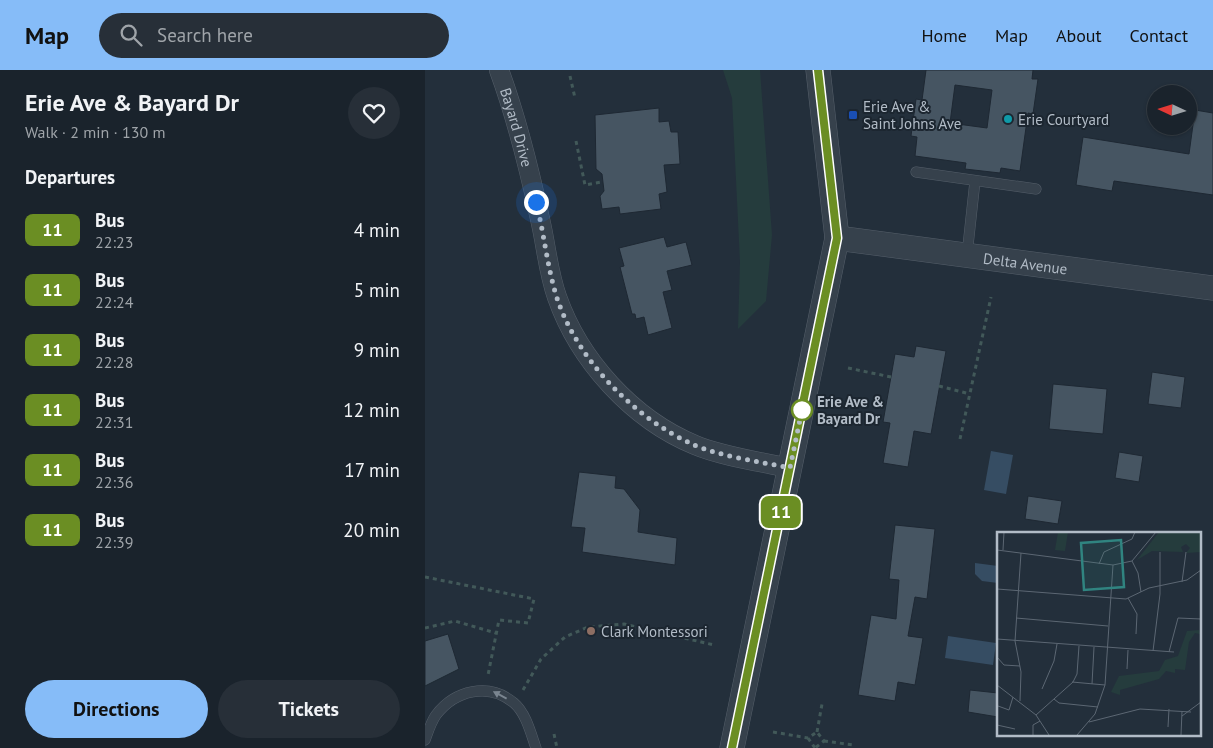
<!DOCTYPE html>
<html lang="en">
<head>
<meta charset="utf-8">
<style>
  body { margin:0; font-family:"PT Sans",sans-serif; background:#272f38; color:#f1f3f6; height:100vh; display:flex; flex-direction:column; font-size:19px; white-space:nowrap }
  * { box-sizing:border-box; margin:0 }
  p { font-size:16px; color:#9fa4a9 }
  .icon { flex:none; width:28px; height:28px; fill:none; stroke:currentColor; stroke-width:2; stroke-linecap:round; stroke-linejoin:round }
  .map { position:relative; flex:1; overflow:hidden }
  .panel { display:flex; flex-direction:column; background:#1a232c; width:425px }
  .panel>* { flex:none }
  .badge { padding:0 10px; border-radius:8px; font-size:18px; line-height:32px }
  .needle { width:32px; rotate:274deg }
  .fabs { position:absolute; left:722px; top:15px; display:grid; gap:10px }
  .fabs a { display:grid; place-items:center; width:50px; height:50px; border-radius:50%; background:#1a232c; box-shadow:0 1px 4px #0004,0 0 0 1px #384048; font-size:25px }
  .you { position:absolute; width:25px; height:25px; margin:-12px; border:4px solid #fff; border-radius:50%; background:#1a73e8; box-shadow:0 0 0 8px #1a73e833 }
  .map>.badge { position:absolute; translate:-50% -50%; box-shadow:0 0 0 2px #fff }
  h2 { padding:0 25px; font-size:19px; line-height:45px }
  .round { display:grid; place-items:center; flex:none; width:52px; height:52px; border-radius:26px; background:#272f38 }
  .summary { display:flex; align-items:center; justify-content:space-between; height:85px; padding:0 25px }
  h1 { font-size:24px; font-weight:600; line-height:38px }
  .primary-button { display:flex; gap:10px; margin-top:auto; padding:10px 25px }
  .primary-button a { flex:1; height:58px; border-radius:30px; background:#86bcf8; color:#111; font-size:20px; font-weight:600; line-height:58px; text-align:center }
  .primary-button a+a { background:#272f38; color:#f1f3f6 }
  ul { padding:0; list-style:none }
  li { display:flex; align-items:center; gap:15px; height:60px; padding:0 25px }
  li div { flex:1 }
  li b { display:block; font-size:19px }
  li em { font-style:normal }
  li .badge { min-width:55px; font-weight:700; text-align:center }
  header { display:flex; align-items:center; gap:30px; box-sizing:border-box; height:70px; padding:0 25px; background:#86bcf8; color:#111 }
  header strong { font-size:24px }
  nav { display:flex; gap:28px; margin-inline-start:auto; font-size:18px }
  .search { width:350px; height:45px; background:#272f38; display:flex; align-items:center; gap:12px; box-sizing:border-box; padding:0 18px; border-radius:28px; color:#9fa4a9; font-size:19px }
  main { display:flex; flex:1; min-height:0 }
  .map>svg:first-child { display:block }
  .green { fill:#253c3d }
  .water { fill:#364d63 }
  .building { fill:#465562; stroke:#1e2833; fill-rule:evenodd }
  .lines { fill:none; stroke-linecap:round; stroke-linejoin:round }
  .service-casing { stroke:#555f6a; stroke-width:11 }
  .minor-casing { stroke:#555f6a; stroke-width:20 }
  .tertiary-casing { stroke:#555f6a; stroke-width:25 }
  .path { stroke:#425959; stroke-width:3; stroke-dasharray:4 4; stroke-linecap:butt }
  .service { stroke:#36414c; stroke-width:10 }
  .minor { stroke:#36414c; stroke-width:19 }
  .tertiary { stroke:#36414c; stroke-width:24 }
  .oneway { fill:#7a8590 }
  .line-casing { stroke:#fff; stroke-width:11 }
  .line { stroke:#6b8e23; stroke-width:8 }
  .walk { stroke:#b2bcc7; stroke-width:5; stroke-dasharray:0 9 }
  .transit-dot { fill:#1a4fb4; stroke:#1c2630; stroke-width:2 }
  .culture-dot { fill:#0f9aa8; stroke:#1c2630; stroke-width:2 }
  .stop-dot { fill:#fff; stroke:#6b8e23; stroke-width:2.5 }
  .education-dot { fill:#8d6e63; stroke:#1c2630; stroke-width:2 }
  .labels { text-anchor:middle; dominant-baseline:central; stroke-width:4; stroke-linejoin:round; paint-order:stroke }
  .poi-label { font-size:15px; fill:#b2bcc7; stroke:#1c2630; text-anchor:start }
  .street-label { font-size:15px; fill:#b2bcc7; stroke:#1c2630 }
  .stop-label { font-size:15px; font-weight:bold; fill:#b2bcc7; stroke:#1c2630; text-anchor:start }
  .inset-road { fill:none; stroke:#5c6773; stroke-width:1 }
  .view { fill:#308480; fill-opacity:0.15; stroke:#308480; stroke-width:2.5 }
  .inset-edge { fill:none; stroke:#b2bcc7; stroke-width:2.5 }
</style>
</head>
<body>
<header>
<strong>Map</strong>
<div class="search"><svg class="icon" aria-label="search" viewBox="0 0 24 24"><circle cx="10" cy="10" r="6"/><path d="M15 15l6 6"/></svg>Search here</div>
<nav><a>Home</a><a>Map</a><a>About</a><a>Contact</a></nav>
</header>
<main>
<section class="panel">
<div class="summary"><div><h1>Erie Ave &amp; Bayard Dr</h1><p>Walk · 2 min · 130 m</p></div><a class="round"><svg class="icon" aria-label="heart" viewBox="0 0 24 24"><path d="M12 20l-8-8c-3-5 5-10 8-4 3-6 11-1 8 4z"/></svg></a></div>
<h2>Departures</h2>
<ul>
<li><span class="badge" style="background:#6b8e23;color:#fff">11</span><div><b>Bus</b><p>22:23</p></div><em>4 min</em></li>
<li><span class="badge" style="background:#6b8e23;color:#fff">11</span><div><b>Bus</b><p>22:24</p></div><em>5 min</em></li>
<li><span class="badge" style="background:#6b8e23;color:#fff">11</span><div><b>Bus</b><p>22:28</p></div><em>9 min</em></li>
<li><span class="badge" style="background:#6b8e23;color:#fff">11</span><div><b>Bus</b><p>22:31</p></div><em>12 min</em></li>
<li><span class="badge" style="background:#6b8e23;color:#fff">11</span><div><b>Bus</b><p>22:36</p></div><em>17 min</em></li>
<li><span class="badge" style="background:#6b8e23;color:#fff">11</span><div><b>Bus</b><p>22:39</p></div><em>20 min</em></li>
</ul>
<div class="primary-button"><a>Directions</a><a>Tickets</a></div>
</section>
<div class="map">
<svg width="788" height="678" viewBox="0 0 788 678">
  <rect width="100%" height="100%" fill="#232f3b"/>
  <path class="green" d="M298,0h37l12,165 -6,66 -28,28 2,-67 -8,-164z"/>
  <g class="water">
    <path d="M566,381l22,4 -7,39 -22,-4z"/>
    <path d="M550,493l23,3v17l-16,-2 -7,-7z"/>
    <path d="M523,566l48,7 -3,22 -48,-7z"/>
  </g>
  <g class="building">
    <path d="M501,0h107l-1,9h6l-5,35 -5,-1 -8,58 -19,-3 -1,5 -35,-4 1,-6 -51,-7 2,-19 -6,-1 5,-37 6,1zM530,15l37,5 -5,38 -37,-5z"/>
    <path d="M234,38v14l10,-1 2,11h7l2,32 -16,1 3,27 -8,2 2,15 -41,5 -1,-7 -17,2 -2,-13 4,-5 -2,-17 -6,-5 -1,-54z"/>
    <path d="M770,40l18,3v82l-99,-14 -2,10 -36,-6 7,-48 106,17z"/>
    <path d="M239,167l3,10 19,-5 6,23 -25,6 5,19 -9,2 9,36 -24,7 -4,-18 -8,2 -1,-5h-3l-12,-47 4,-1 -5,-18z"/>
    <path d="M491,276l30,5 -15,83 -17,-3 -6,36 -25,-4 7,-40 -7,-1 12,-68 19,3z"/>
    <path d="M727,302l33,5 -4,31 -33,-4z"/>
    <path d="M628,314l54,5 -4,45 -54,-5z"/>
    <path d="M694,382l24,4 -4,26 -24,-4z"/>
    <path d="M154,402l37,4 -1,12 9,1 16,21 -2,22 39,6 -2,27 -93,-13 3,-24 -14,-1z"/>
    <path d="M603,426l34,5 -4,23 -33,-5z"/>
    <path d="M470,455l40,4 -8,70 -12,-2 -7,39 15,2 -8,47 -17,-3 -3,19 -37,-6 13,-80 25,4 3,-39 -10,-1z"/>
    <path d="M23,564l11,35 -34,17v-45z"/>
    <path d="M545,620l28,3v24l-30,-5z"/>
  </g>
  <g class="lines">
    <defs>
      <g id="service">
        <path d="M491,102l120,17"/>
        <path d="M542,185l8,-74"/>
        <path d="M0,670c3,-8 6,-18 11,-25 19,-25 53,-33 78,-12 12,10 17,31 22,45"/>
      </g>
      <g id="minor">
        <path id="s1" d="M74,0c18,49 30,98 41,149 6,25 8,53 17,78 22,63 75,122 138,148 26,11 66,17 95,23"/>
      </g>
      <g id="tertiary">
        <path id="s2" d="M412,168l376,50"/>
        <path d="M307,678l105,-510 -19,-168"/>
      </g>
    </defs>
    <use href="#service" class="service-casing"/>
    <use href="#minor" class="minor-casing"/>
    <use href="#tertiary" class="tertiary-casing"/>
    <g class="path">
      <path d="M145,6l5,22"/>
      <path d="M151,71l9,44 16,-3"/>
      <path d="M423,298l43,9"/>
      <path d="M514,316l31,8"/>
      <path d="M535,369l31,-142"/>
      <path d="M0,507l109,22 -6,24 -29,-3 -11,55"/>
      <path d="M0,558l30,-7 41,12"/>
      <path d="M98,620l18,-31 24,-22 23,-10 36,-3 90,21"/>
      <path d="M348,662l35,6 9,-6 7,9 -9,7"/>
      <path d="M392,662l5,-28"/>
      <path d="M129,664l3,14"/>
      <path d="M383,668l7,10"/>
      <path d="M399,671l30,4"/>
    </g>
    <use href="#service" class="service"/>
    <use href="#minor" class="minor"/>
    <use href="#tertiary" class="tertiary"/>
  </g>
  <defs><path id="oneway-solid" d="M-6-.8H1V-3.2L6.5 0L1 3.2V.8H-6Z" transform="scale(1.25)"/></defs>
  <use class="oneway" href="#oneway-solid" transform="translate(75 625) rotate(-152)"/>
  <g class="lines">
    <defs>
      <path id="line" d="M307,678l105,-510 -19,-168"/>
    </defs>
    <use href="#line" class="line-casing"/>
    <use href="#line" class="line"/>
    <path class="walk" d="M111,132c8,31 11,63 20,93 20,64 78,123 138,150 26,11 67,17 96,23l12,-58"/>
  </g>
  <rect class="transit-dot" x="423" y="40" width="10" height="10" rx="2.5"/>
  <circle class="culture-dot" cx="583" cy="49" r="5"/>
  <circle class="stop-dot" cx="377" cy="340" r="10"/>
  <circle class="education-dot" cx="166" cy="561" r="5"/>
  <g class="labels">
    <g class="poi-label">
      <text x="438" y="36">Erie Ave &amp;<tspan x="438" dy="17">Saint Johns Ave</tspan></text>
      <text x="593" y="49">Erie Courtyard</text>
      <text x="176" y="561">Clark Montessori</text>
    </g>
    <g class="street-label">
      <text stroke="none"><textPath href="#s1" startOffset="60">Bayard Drive</textPath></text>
      <text stroke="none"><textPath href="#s2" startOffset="190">Delta Avenue</textPath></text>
    </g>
    <g class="stop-label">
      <text x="392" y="331">Erie Ave &amp;<tspan x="392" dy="17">Bayard Dr</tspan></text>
    </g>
  </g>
  <g transform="translate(572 462)">
    <rect width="204" height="204" fill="#232f3b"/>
    <path d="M61,0h10l-3,19 -10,-1zM162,0h42v20l-15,1 4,-5 -4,-4 -5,3 2,5 -31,-1 -15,9zM202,98l1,4 -5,-1 -6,9 -4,28 -10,-1v4l-9,-2 -7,8 -39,11v5l-9,-3 8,-16 40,-5 6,-11 13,-4 9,-25z" fill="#253c3d"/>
    <path class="inset-road" d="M0,18l116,15 19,-4 24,-29M6,18l1,-18M135,29l6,12 3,19M102,32l5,-12 28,-13 3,-7M185,50l4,-30M0,57l129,10 23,-11 38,-8 14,-10M131,66l9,16 -1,20M19,86l92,8M0,107l177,13M156,119l7,-57v-42M172,120l9,-34 23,1M0,125l7,8 16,1M130,137l1,-19M75,150l33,3M95,152l2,-37M0,153l39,30 13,20M45,157l12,-28 3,-17M57,167l5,4 39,4M23,169l1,-29 -6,-31 6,-88M1,174l11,4 4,-13M39,183l37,-33 4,-8 2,-28M185,184l19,-14M92,190l51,-13 51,3M0,193l18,4M171,195l1,-18M36,203v-10l7,-4M80,203l18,-21 10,-29 8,-120M184,203l1,-24"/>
    <path class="view" d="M124,8l3,47 -40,3 -3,-47z"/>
    <rect width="204" height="204" class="inset-edge"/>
  </g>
</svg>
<div class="fabs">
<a><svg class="needle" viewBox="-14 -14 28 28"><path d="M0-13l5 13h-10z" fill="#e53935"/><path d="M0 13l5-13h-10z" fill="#9fa4a9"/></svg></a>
</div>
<div class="you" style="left:111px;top:132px"></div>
<b class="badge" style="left:356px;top:442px;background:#6b8e23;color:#fff">11</b>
</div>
</main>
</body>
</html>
